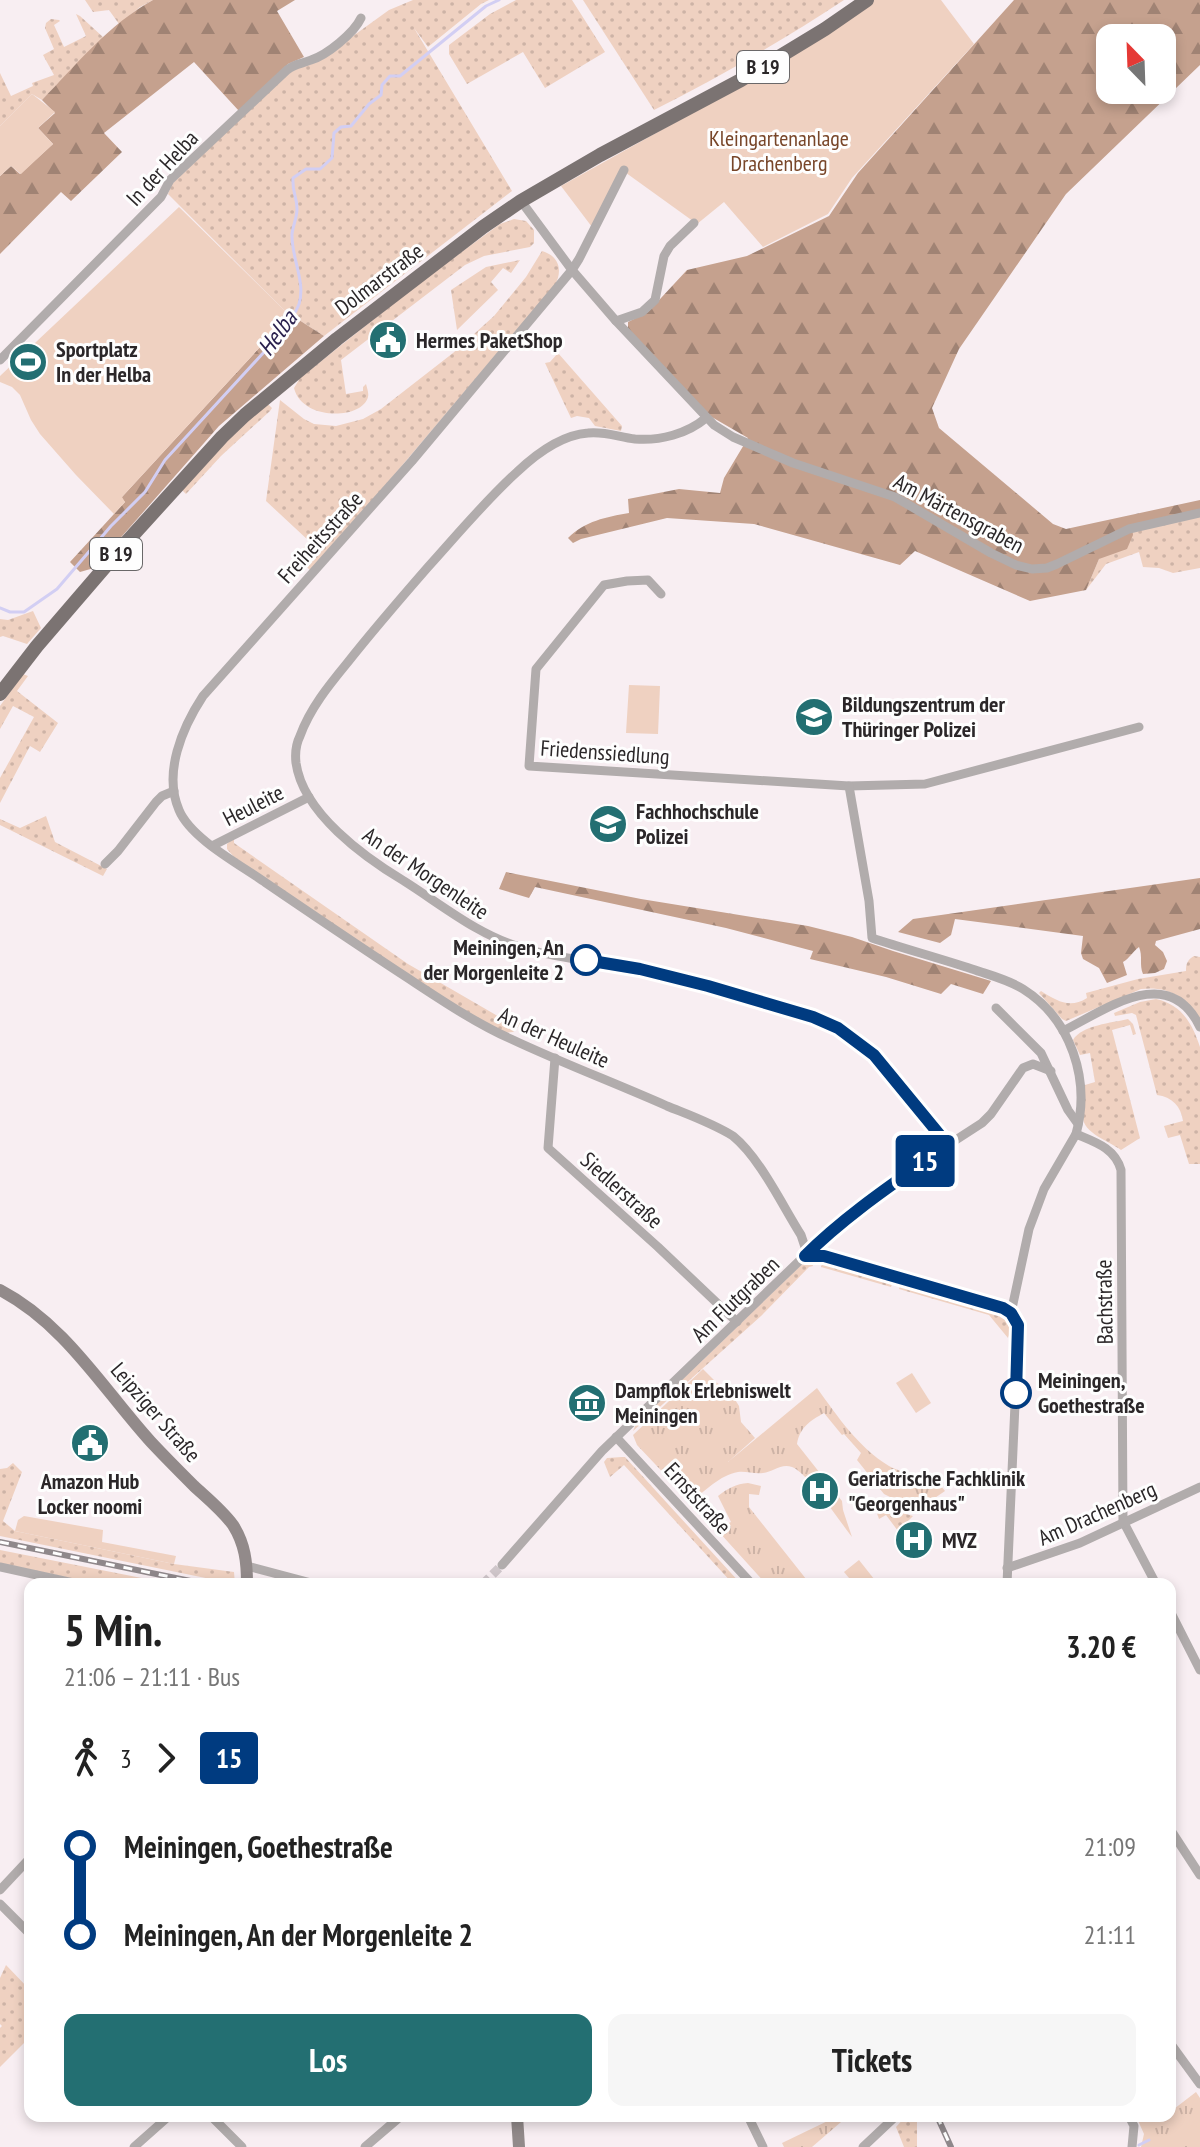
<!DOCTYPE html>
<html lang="de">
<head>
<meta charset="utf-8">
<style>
  body { margin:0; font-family:"PT Sans Narrow",sans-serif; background:#f6f6f6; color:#222; height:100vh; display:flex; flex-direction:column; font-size:30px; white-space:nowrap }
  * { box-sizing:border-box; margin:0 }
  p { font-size:26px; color:#767676 }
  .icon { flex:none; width:44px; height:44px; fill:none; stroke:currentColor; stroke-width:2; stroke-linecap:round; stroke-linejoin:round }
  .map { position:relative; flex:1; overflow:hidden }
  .panel { position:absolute; left:24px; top:1578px; width:1152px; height:544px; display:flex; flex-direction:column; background:#fff; border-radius:16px; box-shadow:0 4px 12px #0003 }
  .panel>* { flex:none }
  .badge { padding:0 16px; border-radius:6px; font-size:28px; line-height:52px }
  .needle { width:52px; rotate:337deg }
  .buttons { position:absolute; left:1096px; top:24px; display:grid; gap:16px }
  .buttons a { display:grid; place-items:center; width:80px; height:80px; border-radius:16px; background:#fff; box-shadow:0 4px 12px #0003; font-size:40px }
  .map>.badge { position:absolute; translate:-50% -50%; box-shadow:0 0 0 4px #fff }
  .legs { display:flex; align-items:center; gap:12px; height:88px; padding:0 40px; font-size:26px }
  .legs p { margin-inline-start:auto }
  .summary { display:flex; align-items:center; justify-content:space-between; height:136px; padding:0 40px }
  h1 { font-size:44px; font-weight:600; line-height:60px }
  .button { display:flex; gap:16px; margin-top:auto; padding:16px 40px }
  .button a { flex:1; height:92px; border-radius:16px; background:#236f72; color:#fff; font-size:32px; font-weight:600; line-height:92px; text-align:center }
  .button a+a { background:#f6f6f6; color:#222 }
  ul { padding:0 40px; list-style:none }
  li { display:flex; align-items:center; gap:28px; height:88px; font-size:30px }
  li i { display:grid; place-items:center; width:12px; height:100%; margin:0 10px; background:currentColor }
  li i::after { content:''; width:20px; height:20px; margin:-10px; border:6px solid; border-radius:50%; background:#fff }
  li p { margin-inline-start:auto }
  li:first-child i { background:linear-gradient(#0000 50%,currentColor 0) }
  li:last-child i { background:linear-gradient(currentColor 50%,#0000 0) }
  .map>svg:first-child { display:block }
  .grass { fill:url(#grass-dots) }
  .forest { fill:url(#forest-firs); fill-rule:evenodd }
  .park { fill:url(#park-tufts) }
  .garden { fill:#efd1c1 }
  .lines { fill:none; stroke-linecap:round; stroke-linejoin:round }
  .stream { stroke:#d2cef3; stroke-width:3 }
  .street-tunnel { stroke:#cfc6ca; stroke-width:9; stroke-dasharray:9 4.5; stroke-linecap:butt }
  .street { stroke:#b1acac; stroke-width:9 }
  .secondary { stroke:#928a8a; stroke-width:12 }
  .primary { stroke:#7b7372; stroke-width:14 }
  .rail-casing { stroke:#8f888b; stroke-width:6 }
  .rail { stroke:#fefefe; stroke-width:3; stroke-dasharray:9; stroke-linecap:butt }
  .line-1-casing { stroke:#fff; stroke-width:18 }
  .line-1 { stroke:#003b80; stroke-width:12 }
  .stop-1-dot { fill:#fff; stroke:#003b80; stroke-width:4 }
  .labels { text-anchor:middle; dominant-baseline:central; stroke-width:6; stroke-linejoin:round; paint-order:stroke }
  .shield { fill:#fefefe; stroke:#6a6869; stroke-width:2 }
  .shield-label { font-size:20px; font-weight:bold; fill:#2b2729 }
  .park-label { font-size:22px; fill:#784629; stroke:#fefefe }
  .street-label { font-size:22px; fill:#2b2729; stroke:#fefefe }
  .poi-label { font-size:22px; font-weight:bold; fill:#2b2729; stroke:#fefefe; text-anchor:start }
  .stop-label { font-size:22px; font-weight:bold; fill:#2b2729; stroke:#fefefe; text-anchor:end }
  .water-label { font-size:24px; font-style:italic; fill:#2a214e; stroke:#fefefe }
</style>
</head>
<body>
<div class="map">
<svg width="1200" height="2147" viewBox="0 0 1200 2147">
  <defs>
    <pattern id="grass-dots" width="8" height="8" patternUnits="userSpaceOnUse" patternTransform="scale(2)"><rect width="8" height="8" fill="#efd1c1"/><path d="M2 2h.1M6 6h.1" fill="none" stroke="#cdb3a6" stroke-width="1.8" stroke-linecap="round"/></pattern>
    <pattern id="forest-firs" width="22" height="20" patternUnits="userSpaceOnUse" patternTransform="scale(2)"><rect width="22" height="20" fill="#c5a18e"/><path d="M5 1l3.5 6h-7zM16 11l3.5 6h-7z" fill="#a08374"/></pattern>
    <pattern id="park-tufts" width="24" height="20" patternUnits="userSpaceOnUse" patternTransform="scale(2)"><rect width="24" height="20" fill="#efd1c1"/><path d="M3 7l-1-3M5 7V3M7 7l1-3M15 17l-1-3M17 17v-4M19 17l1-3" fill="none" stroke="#cdb3a6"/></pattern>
  </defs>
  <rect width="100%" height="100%" fill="#f8eef2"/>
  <g class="grass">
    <path d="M85,0h68l-13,7 -21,17 -10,-14 -16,2z"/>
    <path d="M413,0h76l-8,4 -53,43 -14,-19 98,163 -188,145 -39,-25 -117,-117 4,-10 117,-113 28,-9 72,-52z"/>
    <path d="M516,0h56l33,52 -60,36 -22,-36 -56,32 -18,-30v-9l41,-31z"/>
    <path d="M583,0h261c-62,41 -125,77 -190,110z"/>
    <path d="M76,14l4,2 23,21 -61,63 -10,-6 -32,32v-53l11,23 22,-10 -1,-3 22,-8 -11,-20 11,-6 -9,-21 1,-5 5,-4 8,1 1,1 -6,4 10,22 22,-11z"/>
    <path d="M514,219l12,2 8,9v13l-4,4 -46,9 -19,9 -124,95 5,34 17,-3v-4l3,-3c1,4 3,9 2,13 -6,23 -66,24 -74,-9l6,-10 123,-98 77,-56z"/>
    <path d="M542,251c17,5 21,19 13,34l-189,223 -56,62 -14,-13 13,-16 -43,-40 14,-101 24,19 10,5 22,2 27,-7 18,-10 72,-56 41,-37 32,-39z"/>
    <path d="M520,260l-9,13 -8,-5 -12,14 7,8 -41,40 -6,-40 35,-23z"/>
    <path d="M558,353l64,73 -1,5 -26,-5 -6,-8 -12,-2 -6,2 -26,-55 5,-1z"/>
    <path d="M267,403l5,5 -2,3 -49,45 -35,38 -6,-6 35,-37z"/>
    <path d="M1200,509v59l-27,5 -14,-5 -16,-1 -4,-15 -33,12 -20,26 13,-31 32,-34z"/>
    <path d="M33,611l8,17 -14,16 -24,-8 -3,1v-18l8,1z"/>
    <path d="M23,674l5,2 -11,15 41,32 -18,29 -10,-6 -30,57v-25l34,-61 -21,-11 -13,23v-23z"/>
    <path d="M46,816l9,26 52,27 -4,7 -103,-51v-6l20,9z"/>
    <path d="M234,837v6l174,121 100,58 5,-5 8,7 -8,8 -9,1 -69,-40 -201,-136 -7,-8v-5z"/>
    <path d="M1194,956l6,1v62c-14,-23 -33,-33 -59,-30l-75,32 -4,-2 -23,-26 2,-2c16,10 29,18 46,7l-1,-5 52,-14 48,-8c0,-7 1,-11 8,-15z"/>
    <path d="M1156,999c26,6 36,24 44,48v117h-11l-9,-29 -12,3 -4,-12 19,-5c-2,-15 -11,-24 -26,-26l-21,-80 -4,-2 -17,3 -1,-3 26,-11z"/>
    <path d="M1128,1019l5,5 3,10 -3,1 -3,-10 -18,5 28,108 -19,12c-12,-9 -38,-17 -38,-33 0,-10 2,-21 2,-32l10,-3 -5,-29 -10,2 -7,-15c9,-15 39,-17 55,-21z"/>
    <path d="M811,1259l2,7 -4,1 -48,49 -128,115 4,-9 68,-64 95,-92z"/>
    <path d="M823,1260l70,21 -2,6 -70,-20z"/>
    <path d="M901,1283l99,30 10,11 1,11h-2l-1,3 -19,-23 -90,-26z"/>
    <path d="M622,1457h3l116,127h-8l-109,-119 -14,12 -6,-15 3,-4z"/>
    <path d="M13,1463l9,9 -19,49 12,10 159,33 60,8 1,12 -235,-48v-67l7,-1z"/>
    <path d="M882,1507l31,9 -6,6 7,9 -10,8 -18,-24 -7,4 -2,-6z"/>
    <path d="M0,1550l172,34h-74l-98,-21z"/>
    <path d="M6,1965l24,25v47l-30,30v-39l2,-2 -2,-2v-46z"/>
    <path d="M906,2116h15l-1,3h-3v28h-13l-8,-20z"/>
  </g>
  <g class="forest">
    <path d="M153,0h142l-18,11 27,46 -16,7 -49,47 -45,-49 -90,71 18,19 -51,49 -10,-9 -61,62v-78l11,-10 9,8 33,-30 -15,-16 17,-15 -13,-13c34,-35 67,-76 111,-100z"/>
    <path d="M1014,0h186v65l-134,129 -107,155 -27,59 7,20 114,96 13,5 134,-29v9l-68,16 1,10 -6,14 -28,10 -13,31 -56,11 -115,-50 -15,14 -146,-41 -87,-6 -86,21 -8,4 -5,-5c17,-17 38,-21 61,-25l-1,-14 51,-10 41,4 4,-15 24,-40 -38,-22 -82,-87v-7l20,-10 39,-42 60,-14 82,-40 29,-43zM1110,38h52v52h-52z"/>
    <path d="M285,311l39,25 -105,90 -125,142 -14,4 -10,-10 55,-60 -4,-4 151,-164z"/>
    <path d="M506,872l135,27 167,27 44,11 41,14 98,30 -8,13 -32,-10 -10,10 -55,-17 -76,-18 3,-8 -87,-23 -191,-41 -6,11 -30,-9z"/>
    <path d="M1200,878v51l-44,12 -1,4 8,7 4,9 -3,8 -9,4 -12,1c-4,-9 0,-18 -4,-27 -7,5 -9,11 -16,15l4,13 -20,8 -8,-15 -16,-9 -2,-6 2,-17 -128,-17 -4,16 -11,8 -42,-11 15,-13z"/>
  </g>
  <g class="park">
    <path d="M703,1369l14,14 12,7 10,16 2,16 14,16 -27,24 89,-74c21,29 41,59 72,78 17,10 45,8 56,25l-19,13 -14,4 -28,-14 -27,-34 4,-7 -17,-19 -2,1 -18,-22c-14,8 -24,14 -27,31l45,57 1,9 9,27c-11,-14 -46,-66 -60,-70 -11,-4 -19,5 -29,6 -9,1 -17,-2 -25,-1 -18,3 -33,19 -47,30l-54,-57 -4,-10z"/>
    <path d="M748,1483l13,3 -2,9 -10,-1v13l61,77h-44l-66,-73 5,-5 13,22 13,-6 -13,-26c10,-8 18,-12 30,-13z"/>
    <path d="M1196,2092l4,6v49h-59l3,-13 -8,-18h34v-4z"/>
    <path d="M838,2116h10l-36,31h-28l-2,-4z"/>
  </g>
  <g class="garden">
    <path d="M874,0h67l33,44 -122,134 -24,36 -65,33 -39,-45 -27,22 -75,-54 -30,57 -31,-41 192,-107 57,-34z"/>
    <path d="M32,94l23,18 -17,16 15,16 -32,30 -10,-8 -11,10v-50z"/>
    <path d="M179,207l106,104 -13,23 -150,163 3,5 -11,12 -38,-39 -36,-41 -9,-14 -11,-25 -8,-8 -12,-5v-6z"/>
    <path d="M629,685l31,1 -2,48 -32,-1z"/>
    <path d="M912,1373l19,30 -15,10 -20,-30z"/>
    <path d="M24,1516l79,14 -1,12 74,14 -2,8 -159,-33 3,-11z"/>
    <path d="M859,1560l19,24h-24l-10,-12z"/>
  </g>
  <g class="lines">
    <g class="stream">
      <path d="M0,608l10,4h14l33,-23 54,-63 34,-34 20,-32 122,-133c4,-8 9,-15 12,-23 7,-22 -8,-47 -7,-70 1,-9 5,-16 5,-25 0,-13 -5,-16 -4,-31l13,-9h14l12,-11 2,-25 7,-6 10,-1 18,-22 12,-9 1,-10 8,-9h10l86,-70 13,-6"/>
      <path d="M1139,2145l10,-5"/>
    </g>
    <path class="street-tunnel" d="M483,1584l19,-19"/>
    <g class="street">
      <path d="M624,170l-45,89 -7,11 -160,191 -209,235c-21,32 -40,77 -24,114 12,29 62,55 87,73 44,30 87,59 131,88 37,24 74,50 114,68 51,24 104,44 156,67 22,9 45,17 66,30 27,22 49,69 68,99l4,12v9"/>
      <path d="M521,201l51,69 44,51 98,104 19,12 60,26 102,34 96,56 25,12 16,4 15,-1 10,-4 72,-35 71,-16"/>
      <path d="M616,321l26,-9 13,-12 9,-44 6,-10 24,-23"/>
      <path d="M0,360l161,-163 9,-17 117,-110c8,-7 15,-6 24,-10 16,-5 43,-27 50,-42"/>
      <path d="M706,418c-19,16 -46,23 -71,21 -16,-2 -31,-8 -47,-6 -27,2 -52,21 -71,39 -32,29 -60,63 -89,95 -27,31 -54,62 -80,95 -18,22 -38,46 -48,74 -4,8 -5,18 -4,27 7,50 68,94 108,118 38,24 75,55 119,67 37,11 76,14 114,21 45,8 89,21 133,35 22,7 45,12 65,22 45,25 81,79 113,119"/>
      <path d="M661,594l-13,-14 -21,1 -23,4 -68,84 -7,97 320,20 76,-2 214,-57"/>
      <path d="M849,786l20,115 3,37c33,11 67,20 100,31 17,6 35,10 51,20 48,30 68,91 53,145l-32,55 -15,40 -18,84 7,12v12l-11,247"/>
      <path d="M212,846l97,-49"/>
      <path d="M105,864l13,-13 38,-49 6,-6 12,-5"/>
      <path d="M996,1008l45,45 27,57 10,14"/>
      <path d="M1063,1031c44,-22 106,-69 137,-4"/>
      <path d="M555,1058l-7,90 110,99 79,75"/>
      <path d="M1076,1134c19,8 39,14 45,36l2,351 33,63"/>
      <path d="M805,1256h19l179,52 8,5"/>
      <path d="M616,1437l136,147"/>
      <path d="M502,1565l100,-114 218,-210 58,-46 70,-50 34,-22 9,-9 32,-46 10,-4 18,7"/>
      <path d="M247,1566l68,18"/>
      <path d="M0,1567l78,17"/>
      <path d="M1007,1568l73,-25 120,-56"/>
      <path d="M1170,1611l30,59"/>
      <path d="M1170,1829l30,46"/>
      <path d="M0,1890l30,-32"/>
      <path d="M0,1904l30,30"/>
      <path d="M1170,2043l30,41"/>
      <path d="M211,2116l31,31"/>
      <path d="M748,2116l15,31"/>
      <path d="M1129,2116l5,10 -2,21"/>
      <path d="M134,2147l35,-31"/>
      <path d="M365,2147l36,-31"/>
      <path d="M863,2147l33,-31"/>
    </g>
    <g class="secondary">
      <path d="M0,1290c65,34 103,99 151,152 14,15 28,29 43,44 13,12 28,24 39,39 12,19 14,37 14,59"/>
      <path d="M517,2116l2,31"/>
    </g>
    <path class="primary" d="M0,694l37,-48 86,-100 99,-109 23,-22 92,-76 146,-112 38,-26 79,-46 141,-75 84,-51 42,-29"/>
    <defs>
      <g id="rail">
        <path d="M0,1542l205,42"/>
        <path d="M937,2116l14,31"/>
      </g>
    </defs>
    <use href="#rail" class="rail-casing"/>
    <use href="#rail" class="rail"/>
  </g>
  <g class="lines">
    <defs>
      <path id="line-1" d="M586,960l54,9 68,17 105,31 25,11 36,27 74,90c-49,35 -101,69 -143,111h19l179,52 8,5 7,12 -2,68"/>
    </defs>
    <use href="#line-1" class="line-1-casing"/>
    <use href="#line-1" class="line-1"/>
  </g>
  <defs>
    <symbol id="civic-disc" viewBox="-11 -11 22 22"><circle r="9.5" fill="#236f72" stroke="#fefefe"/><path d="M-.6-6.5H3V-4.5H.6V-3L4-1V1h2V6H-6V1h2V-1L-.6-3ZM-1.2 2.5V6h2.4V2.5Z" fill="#fff"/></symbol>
    <symbol id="stadium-disc" viewBox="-11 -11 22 22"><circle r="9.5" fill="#236f72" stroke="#fefefe"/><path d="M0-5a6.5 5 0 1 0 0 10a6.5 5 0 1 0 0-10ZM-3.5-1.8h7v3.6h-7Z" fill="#fff"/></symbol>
    <symbol id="school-disc" viewBox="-11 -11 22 22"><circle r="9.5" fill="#236f72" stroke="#fefefe"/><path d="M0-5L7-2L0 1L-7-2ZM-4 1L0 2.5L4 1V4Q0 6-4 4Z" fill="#fff"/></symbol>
    <symbol id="university-disc" viewBox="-11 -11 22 22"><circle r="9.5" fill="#236f72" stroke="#fefefe"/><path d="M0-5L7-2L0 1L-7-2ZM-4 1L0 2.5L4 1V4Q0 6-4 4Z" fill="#fff"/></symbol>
    <symbol id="museum-disc" viewBox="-11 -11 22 22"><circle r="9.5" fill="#236f72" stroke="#fefefe"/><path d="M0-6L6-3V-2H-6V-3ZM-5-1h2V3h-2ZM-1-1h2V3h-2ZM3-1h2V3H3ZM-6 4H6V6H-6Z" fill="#fff"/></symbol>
    <symbol id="hospital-disc" viewBox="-11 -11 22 22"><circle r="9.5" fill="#236f72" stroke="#fefefe"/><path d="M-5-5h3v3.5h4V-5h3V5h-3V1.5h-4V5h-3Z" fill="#fff"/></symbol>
  </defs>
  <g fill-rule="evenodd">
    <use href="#civic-disc" x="366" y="318" width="44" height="44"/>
    <use href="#stadium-disc" x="6" y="340" width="44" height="44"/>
    <use href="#school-disc" x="792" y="695" width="44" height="44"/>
    <use href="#university-disc" x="586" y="802" width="44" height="44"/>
    <use href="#museum-disc" x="565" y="1381" width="44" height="44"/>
    <use href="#civic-disc" x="68" y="1421" width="44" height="44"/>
    <use href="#hospital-disc" x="798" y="1469" width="44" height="44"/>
    <use href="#hospital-disc" x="892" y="1518" width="44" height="44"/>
  </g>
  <g class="stop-1-dot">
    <circle cx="586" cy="960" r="14"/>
    <circle cx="1016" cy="1393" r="14"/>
  </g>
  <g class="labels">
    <g class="shield">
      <rect x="737" y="51" width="52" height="32" rx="6"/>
      <rect x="90" y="538" width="52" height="32" rx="6"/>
    </g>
    <g class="shield-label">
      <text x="763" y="67">B 19</text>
      <text x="116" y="554">B 19</text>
    </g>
    <g class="park-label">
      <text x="779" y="138">Kleingartenanlage<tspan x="779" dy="25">Drachenberg</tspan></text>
    </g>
    <g class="street-label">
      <text transform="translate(162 168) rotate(-47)">In der Helba</text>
      <text transform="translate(379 279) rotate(-37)">Dolmarstraße</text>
      <text transform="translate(959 513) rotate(28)">Am Märtensgraben</text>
      <text transform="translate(320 537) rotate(-48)">Freiheitsstraße</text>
      <text transform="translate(605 752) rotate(4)">Friedenssiedlung</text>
      <text transform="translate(253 805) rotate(-27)">Heuleite</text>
      <text transform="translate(426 873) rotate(34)">An der Morgenleite</text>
      <text transform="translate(554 1037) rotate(24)">An der Heuleite</text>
      <text transform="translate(622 1190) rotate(42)">Siedlerstraße</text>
      <text transform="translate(735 1299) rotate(-44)">Am Flutgraben</text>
      <text transform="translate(1104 1302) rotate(-91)">Bachstraße</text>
      <text transform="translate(156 1412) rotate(49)">Leipziger Straße</text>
      <text transform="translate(698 1498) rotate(48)">Ernststraße</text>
      <text transform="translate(1097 1513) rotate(-24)">Am Drachenberg</text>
    </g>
    <g class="poi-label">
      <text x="416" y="340">Hermes PaketShop</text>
      <text x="56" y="349">Sportplatz<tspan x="56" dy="25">In der Helba</tspan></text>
      <text x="842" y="704">Bildungszentrum der<tspan x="842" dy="25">Thüringer Polizei</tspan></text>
      <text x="636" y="811">Fachhochschule<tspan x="636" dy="25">Polizei</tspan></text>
      <text x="615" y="1390">Dampflok Erlebniswelt<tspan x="615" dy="25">Meiningen</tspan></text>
      <text x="848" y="1478">Geriatrische Fachklinik<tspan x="848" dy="25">"Georgenhaus"</tspan></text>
      <text x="90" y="1481" text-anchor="middle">Amazon Hub<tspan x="90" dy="25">Locker noomi</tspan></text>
      <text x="942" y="1540">MVZ</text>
    </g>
    <g class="stop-label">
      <text x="564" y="947">Meiningen, An<tspan x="564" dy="25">der Morgenleite 2</tspan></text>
      <text x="1038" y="1380" text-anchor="start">Meiningen,<tspan x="1038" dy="25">Goethestraße</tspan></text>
    </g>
    <g class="water-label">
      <text transform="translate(277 333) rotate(-54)">Helba</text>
    </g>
  </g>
</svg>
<div class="buttons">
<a><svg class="needle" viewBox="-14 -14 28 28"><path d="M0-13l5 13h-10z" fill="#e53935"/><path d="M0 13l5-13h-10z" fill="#767676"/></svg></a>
</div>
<b class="badge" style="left:925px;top:1161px;background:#003b80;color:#fff">15</b>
<section class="panel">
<div class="summary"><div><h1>5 Min.</h1><p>21:06 – 21:11 · Bus</p></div><b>3.20 €</b></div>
<div class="legs"><svg class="icon" aria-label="walk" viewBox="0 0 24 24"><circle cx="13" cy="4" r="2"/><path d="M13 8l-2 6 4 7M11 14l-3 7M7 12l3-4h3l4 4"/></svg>3<svg class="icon" aria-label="forward" viewBox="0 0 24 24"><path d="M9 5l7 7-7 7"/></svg><b class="badge" style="background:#003b80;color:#fff">15</b></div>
<ul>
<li><i style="color:#003b80"></i><b>Meiningen, Goethestraße</b><p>21:09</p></li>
<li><i style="color:#003b80"></i><b>Meiningen, An der Morgenleite 2</b><p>21:11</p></li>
</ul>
<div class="button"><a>Los</a><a>Tickets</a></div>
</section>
</div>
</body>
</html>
